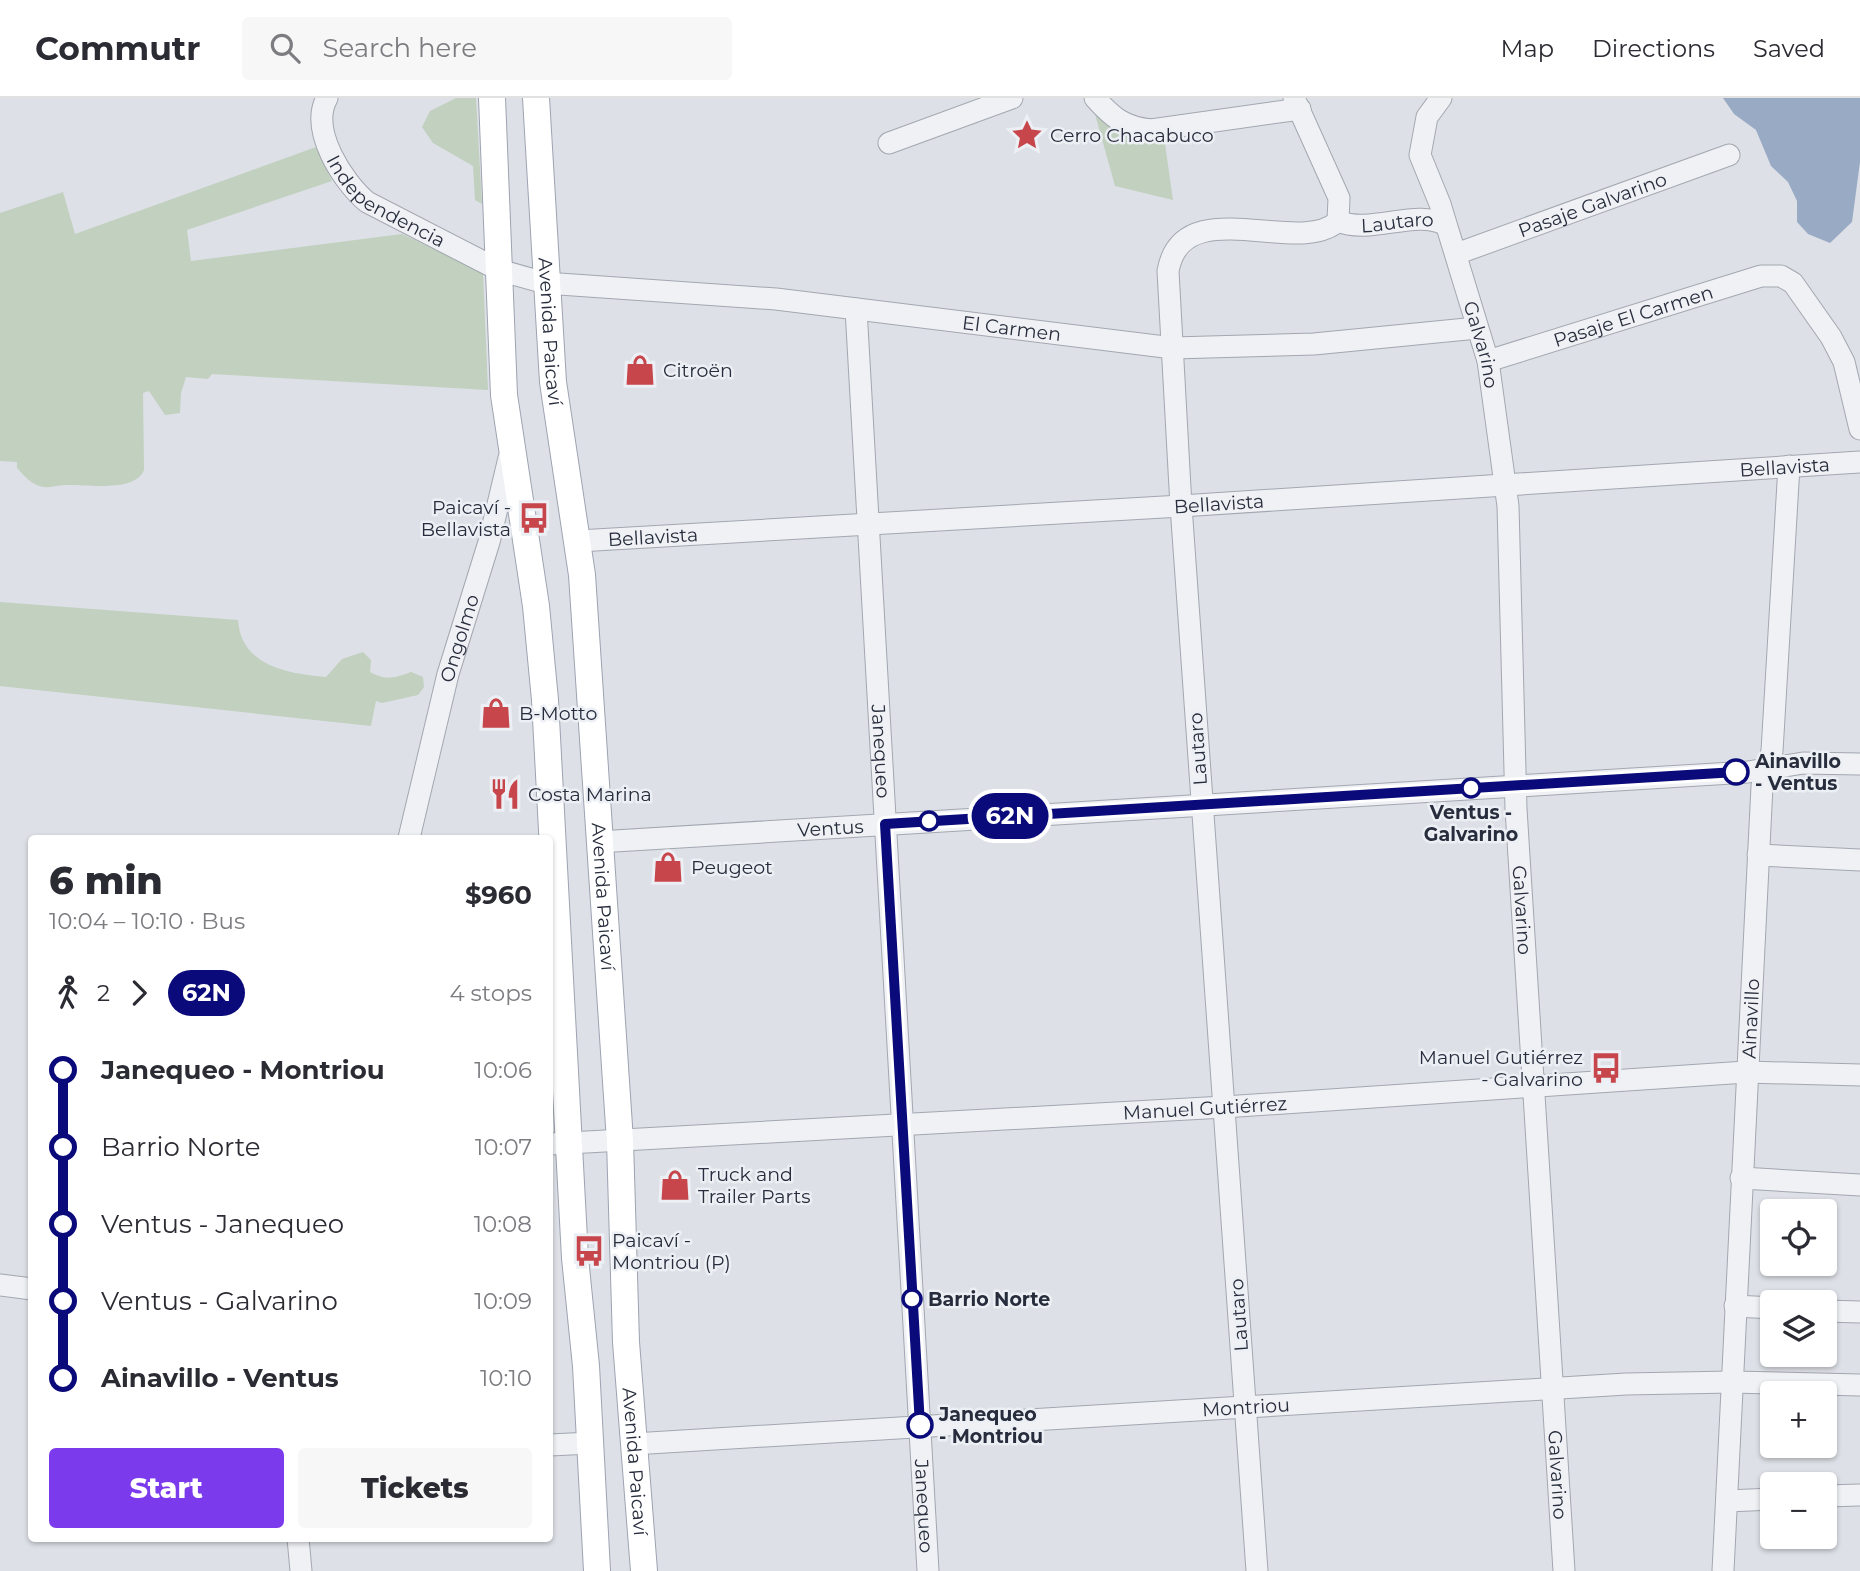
<!DOCTYPE html>
<html lang="en">
<head>
<meta charset="utf-8">
<style>
  body { margin:0; font-family:Montserrat,sans-serif; background:#f7f7f7; color:#2b2b33; height:100vh; display:flex; flex-direction:column; font-size:26px; white-space:nowrap }
  * { box-sizing:border-box; margin:0 }
  p { font-size:23px; color:#7c7c81 }
  .icon { flex:none; width:38px; height:38px; fill:none; stroke:currentColor; stroke-width:2; stroke-linecap:round; stroke-linejoin:round }
  .map { position:relative; flex:1; overflow:hidden }
  .panel { position:absolute; left:28px; top:737px; width:525px; height:707px; display:flex; flex-direction:column; background:#fff; border-radius:7px; box-shadow:0 2px 5px #0004 }
  .panel>* { flex:none }
  .badge { padding:0 14px; border-radius:23px; font-size:24px; line-height:46px }
  .fabs { position:absolute; left:1760px; top:1101px; display:grid; gap:14px }
  .fabs a { display:grid; place-items:center; width:77px; height:77px; border-radius:7px; background:#fff; box-shadow:0 2px 5px #0004; font-size:35px }
  .map>.badge { position:absolute; translate:-50% -50%; box-shadow:0 0 0 4px #fff }
  .legs { display:flex; align-items:center; gap:10px; height:77px; padding:0 21px; font-size:23px }
  .legs p { margin-inline-start:auto }
  .overview { display:flex; align-items:center; justify-content:space-between; height:119px; padding:0 21px }
  h1 { font-size:38px; font-weight:800; line-height:52px }
  .primary-button { display:flex; gap:14px; margin-top:auto; padding:14px 21px }
  .primary-button a { flex:1; height:80px; border-radius:7px; background:#7c3aed; color:#fff; font-size:28px; font-weight:800; line-height:80px; text-align:center }
  .primary-button a+a { background:#f7f7f7; color:#2b2b33 }
  ul { padding:0 21px; list-style:none }
  li { display:flex; align-items:center; gap:24px; height:77px; font-size:26px }
  li i { display:grid; place-items:center; width:10px; height:100%; margin:0 9px; background:currentColor }
  li i::after { content:''; width:18px; height:18px; margin:-9px; border:5px solid; border-radius:50%; background:#fff }
  li p { margin-inline-start:auto }
  li:first-child i { background:linear-gradient(#0000 50%,currentColor 0) }
  li:last-child i { background:linear-gradient(currentColor 50%,#0000 0) }
  header { display:flex; align-items:center; gap:42px; box-sizing:border-box; height:98px; padding:0 35px; background:#fff; border-bottom:2px solid #e1e1e2 }
  header strong { font-size:33px }
  nav { display:flex; gap:38px; margin-inline-start:auto; font-size:24px }
  .search { width:490px; height:63px; background:#f7f7f7; display:flex; align-items:center; gap:18px; box-sizing:border-box; padding:0 24px; border-radius:7px; color:#7c7c81; font-size:26px }
  .map>svg:first-child { display:block }
  .green { fill:#c1d0bf }
  .water { fill:#99aac5 }
  .lines { fill:none; stroke-linecap:round; stroke-linejoin:round }
  .minor-casing { stroke:#a3a7b0; stroke-width:23 }
  .major-casing { stroke:#9da3b1; stroke-width:28 }
  .minor { stroke:#eff1f5; stroke-width:21 }
  .major { stroke:#fff; stroke-width:26 }
  .line-1-casing { stroke:#fff; stroke-width:16 }
  .line-1 { stroke:#0a0a7a; stroke-width:10 }
  .stop-1-dot { fill:#fff; stroke:#0a0a7a; stroke-width:3.5 }
  .labels { text-anchor:middle; dominant-baseline:central; stroke-width:5; stroke-linejoin:round; paint-order:stroke }
  .poi-label { font-size:19px; fill:#272d3c; stroke:#eceff4; text-anchor:start }
  .street-label { font-size:19px; fill:#272d3c; stroke:#eceff4 }
  .stop-label { font-size:19px; font-weight:bold; fill:#272d3c; stroke:#eceff4; text-anchor:start }
</style>
</head>
<body>
<header>
<strong>Commutr</strong>
<div class="search"><svg class="icon" aria-label="search" viewBox="0 0 24 24"><circle cx="10" cy="10" r="6"/><path d="M15 15l6 6"/></svg>Search here</div>
<nav><a>Map</a><a>Directions</a><a>Saved</a></nav>
</header>
<div class="map">
<svg width="1860" height="1473" viewBox="0 0 1860 1473">
  <rect width="100%" height="100%" fill="#dde0e6"/>
  <g class="green">
    <path d="M456,0h20l6,106 -7,-4 -2,-34 -40,-23 -11,-16 8,-16z"/>
    <path d="M1095,16l40,26 29,-3 9,63 -58,-14z"/>
    <path d="M316,49l16,34 -145,49 4,31 211,-27 81,38 5,118 -276,-16 -4,5 -22,-2 -5,16 -1,20 -15,2 -16,-24 -6,2 1,77c-9,23 -58,14 -78,15 -7,0 -15,3 -22,2 -11,-1 -20,-11 -27,-19v-6l-17,-1v-248l63,-21 12,42z"/>
    <path d="M0,504l238,18c3,46 50,54 88,57l16,-18 21,-7 8,8 -1,12c16,9 25,6 41,0l12,5 1,10 -6,8 -36,8 -6,-2 -5,25 -371,-40z"/>
  </g>
  <path class="water" d="M1723,0h137v64l-8,60 -22,21 -22,-9 -11,-12v-21l-9,-19 -17,-16 -15,-36 -22,-16z"/>
  <g class="lines">
    <defs>
      <g id="minor">
        <path id="s1" d="M327,0c-18,32 16,84 40,104l132,68 46,13 231,16 397,49 141,-4 163,-16"/>
        <path d="M1095,0c18,20 29,29 56,32l149,-21"/>
        <path d="M1294,0l45,100 -1,23"/>
        <path id="s2" d="M1441,0l-14,19 -7,38 20,49 48,157 20,145 8,303 48,762"/>
        <path d="M889,45l123,-45"/>
        <path id="s3" d="M1338,123c32,14 77,-12 106,3"/>
        <path id="s4" d="M1456,156l273,-99"/>
        <path id="s5" d="M856,211l72,1262"/>
        <path id="s6" d="M1488,263l273,-85h20l12,7 38,54 13,25 16,67"/>
        <path id="s7" d="M578,443l603,-35 679,-44"/>
        <path id="s8" d="M409,740l39,-164 41,-132 20,-84"/>
        <path id="s9" d="M598,744l1150,-70 55,-9 57,1"/>
        <path d="M1758,757l102,5"/>
        <path id="s10" d="M550,1046l674,-37 522,-35 114,3"/>
        <path d="M1741,1080l119,7"/>
        <path d="M0,1187l32,4"/>
        <path d="M1735,1208l38,2"/>
        <path d="M1825,1213l35,1"/>
        <path id="s11" d="M633,1346l993,-60 106,-2 128,3"/>
        <path d="M550,1347l41,-2"/>
        <path d="M1825,1398l35,-1"/>
        <path d="M1727,1403l46,-2"/>
        <path d="M298,1440l3,33"/>
        <path d="M1257,1473l-76,-1065 -13,-235c15,-81 131,-13 170,-50"/>
        <path id="s12" d="M1723,1473l39,-785 10,-35 17,-285"/>
      </g>
      <g id="major">
        <path d="M492,0l12,297 32,211 9,94 30,558 11,108 11,205"/>
        <path id="s13" d="M536,0l17,284 29,193 38,566 6,201 18,229"/>
      </g>
    </defs>
    <use href="#minor" class="minor-casing"/>
    <use href="#major" class="major-casing"/>
    <use href="#minor" class="minor"/>
    <use href="#major" class="major"/>
  </g>
  <g class="lines">
    <defs>
      <path id="line-1" d="M920,1327l-35,-601 851,-52"/>
    </defs>
    <use href="#line-1" class="line-1-casing"/>
    <use href="#line-1" class="line-1"/>
  </g>
  <defs>
    <symbol id="sight-bare" viewBox="-9 -9 18 18"><path d="M0-6L1.8-2.2L6-1.7L2.9 1.2L3.7 5.4L0 3.3L-3.7 5.4L-2.9 1.2L-6-1.7L-1.8-2.2Z" fill="#c7464c" stroke="#eceff4" stroke-width="2.5" paint-order="stroke"/></symbol>
    <symbol id="shop-bare" viewBox="-9 -9 18 18"><path d="M-5-2.5h2.3a2.7 3.5 0 0 1 5.4 0H5L5.5 6h-11ZM-1.5-2.5h3a1.5 2.3 0 0 0-3 0Z" fill="#c7464c" stroke="#eceff4" stroke-width="2.5" paint-order="stroke"/></symbol>
    <symbol id="bus-bare" viewBox="-9 -9 18 18"><path d="M-5-6H5V4H4V6H2V4H-2V6H-4V4H-5ZM-3.5-4V0h7V-4ZM-3.5 1.2v1.5H-2V1.2ZM2 1.2v1.5H3.5V1.2Z" fill="#c7464c" stroke="#eceff4" stroke-width="2.5" paint-order="stroke"/></symbol>
    <symbol id="restaurant-bare" viewBox="-9 -9 18 18"><path d="M-5-6h1v4h1v-4h1v4h1v-4h1v5L-1.5 .5V6h-2V.5L-5-1ZM5-6V6H3V1.5H1.5Q1.5-4 5-6Z" fill="#c7464c" stroke="#eceff4" stroke-width="2.5" paint-order="stroke"/></symbol>
  </defs>
  <g fill-rule="evenodd">
    <use href="#sight-bare" x="1005" y="15" width="44" height="44"/>
    <use href="#shop-bare" x="618" y="250" width="44" height="44"/>
    <use href="#bus-bare" x="512" y="398" width="44" height="44"/>
    <use href="#shop-bare" x="474" y="593" width="44" height="44"/>
    <use href="#restaurant-bare" x="483" y="674" width="44" height="44"/>
    <use href="#shop-bare" x="646" y="747" width="44" height="44"/>
    <use href="#bus-bare" x="1584" y="948" width="44" height="44"/>
    <use href="#shop-bare" x="653" y="1065" width="44" height="44"/>
    <use href="#bus-bare" x="567" y="1131" width="44" height="44"/>
  </g>
  <g class="stop-1-dot">
    <circle cx="1736" cy="674" r="12"/>
    <circle cx="1471" cy="690" r="9"/>
    <circle cx="929" cy="723" r="9"/>
    <circle cx="912" cy="1201" r="9"/>
    <circle cx="920" cy="1327" r="12"/>
  </g>
  <g class="labels">
    <g class="poi-label">
      <text x="1050" y="37">Cerro Chacabuco</text>
      <text x="663" y="272">Citroën</text>
      <text x="511" y="409" text-anchor="end">Paicaví -<tspan x="511" dy="22">Bellavista</tspan></text>
      <text x="519" y="615">B-Motto</text>
      <text x="528" y="696">Costa Marina</text>
      <text x="691" y="769">Peugeot</text>
      <text x="1583" y="959" text-anchor="end">Manuel Gutiérrez<tspan x="1583" dy="22">- Galvarino</tspan></text>
      <text x="698" y="1076">Truck and<tspan x="698" dy="22">Trailer Parts</tspan></text>
      <text x="612" y="1142">Paicaví -<tspan x="612" dy="22">Montriou (P)</tspan></text>
    </g>
    <g class="street-label">
      <text stroke="none"><textPath href="#s1" startOffset="133">Independencia</textPath></text>
      <text stroke="none"><textPath href="#s4" startOffset="145">Pasaje Galvarino</textPath></text>
      <text stroke="none"><textPath href="#s3" startOffset="60">Lautaro</textPath></text>
      <text stroke="none"><textPath href="#s6" startOffset="152">Pasaje El Carmen</textPath></text>
      <text stroke="none"><textPath href="#s1" startOffset="784">El Carmen</textPath></text>
      <text stroke="none"><textPath href="#s13" startOffset="234">Avenida Paicaví</textPath></text>
      <text stroke="none"><textPath href="#s2" startOffset="262">Galvarino</textPath></text>
      <text stroke="none"><textPath href="#s7" startOffset="1209">Bellavista</textPath></text>
      <text stroke="none"><textPath href="#s7" startOffset="642">Bellavista</textPath></text>
      <text stroke="none"><textPath href="#s7" startOffset="75">Bellavista</textPath></text>
      <text stroke="none"><textPath href="#s8" startOffset="206">Ongolmo</textPath></text>
      <text transform="translate(1198 651) rotate(-94)">Lautaro</text>
      <text stroke="none"><textPath href="#s5" startOffset="443">Janequeo</textPath></text>
      <text stroke="none"><textPath href="#s9" startOffset="233">Ventus</textPath></text>
      <text stroke="none"><textPath href="#s13" startOffset="802">Avenida Paicaví</textPath></text>
      <text stroke="none"><textPath href="#s2" startOffset="830">Galvarino</textPath></text>
      <text stroke="none"><textPath href="#s12" startOffset="553">Ainavillo</textPath></text>
      <text stroke="none"><textPath href="#s10" startOffset="656">Manuel Gutiérrez</textPath></text>
      <text transform="translate(1239 1217) rotate(-94)">Lautaro</text>
      <text stroke="none"><textPath href="#s11" startOffset="614">Montriou</textPath></text>
      <text stroke="none"><textPath href="#s13" startOffset="1368">Avenida Paicaví</textPath></text>
      <text stroke="none"><textPath href="#s2" startOffset="1396">Galvarino</textPath></text>
      <text stroke="none"><textPath href="#s5" startOffset="1199">Janequeo</textPath></text>
    </g>
    <g class="stop-label">
      <text x="1755" y="663">Ainavillo<tspan x="1755" dy="22">- Ventus</tspan></text>
      <text x="1471" y="714" text-anchor="middle">Ventus -<tspan x="1471" dy="22">Galvarino</tspan></text>
      <text x="928" y="1201">Barrio Norte</text>
      <text x="939" y="1316">Janequeo<tspan x="939" dy="22">- Montriou</tspan></text>
    </g>
  </g>
</svg>
<div class="fabs">
<a><svg class="icon" aria-label="locate" viewBox="0 0 24 24"><circle cx="12" cy="12" r="6"/><path d="M12 2v4M12 18v4M2 12h4M18 12h4"/></svg></a>
<a><svg class="icon" aria-label="layers" viewBox="0 0 24 24"><path d="M12 4l9 5-9 5-9-5zM3 14l9 5 9-5"/></svg></a>
<a>+</a>
<a>−</a>
</div>
<b class="badge" style="left:1010px;top:718px;background:#0a0a7a;color:#fff">62N</b>
<section class="panel">
<div class="overview"><div><h1>6 min</h1><p>10:04 – 10:10 · Bus</p></div><b>$960</b></div>
<div class="legs"><svg class="icon" aria-label="walk" viewBox="0 0 24 24"><circle cx="13" cy="4" r="2"/><path d="M13 8l-2 6 4 7M11 14l-3 7M7 12l3-4h3l4 4"/></svg>2<svg class="icon" aria-label="forward" viewBox="0 0 24 24"><path d="M9 5l7 7-7 7"/></svg><b class="badge" style="background:#0a0a7a;color:#fff">62N</b><p>4 stops</p></div>
<ul>
<li><i style="color:#0a0a7a"></i><b>Janequeo - Montriou</b><p>10:06</p></li>
<li><i style="color:#0a0a7a"></i><span>Barrio Norte</span><p>10:07</p></li>
<li><i style="color:#0a0a7a"></i><span>Ventus - Janequeo</span><p>10:08</p></li>
<li><i style="color:#0a0a7a"></i><span>Ventus - Galvarino</span><p>10:09</p></li>
<li><i style="color:#0a0a7a"></i><b>Ainavillo - Ventus</b><p>10:10</p></li>
</ul>
<div class="primary-button"><a>Start</a><a>Tickets</a></div>
</section>
</div>
</body>
</html>
